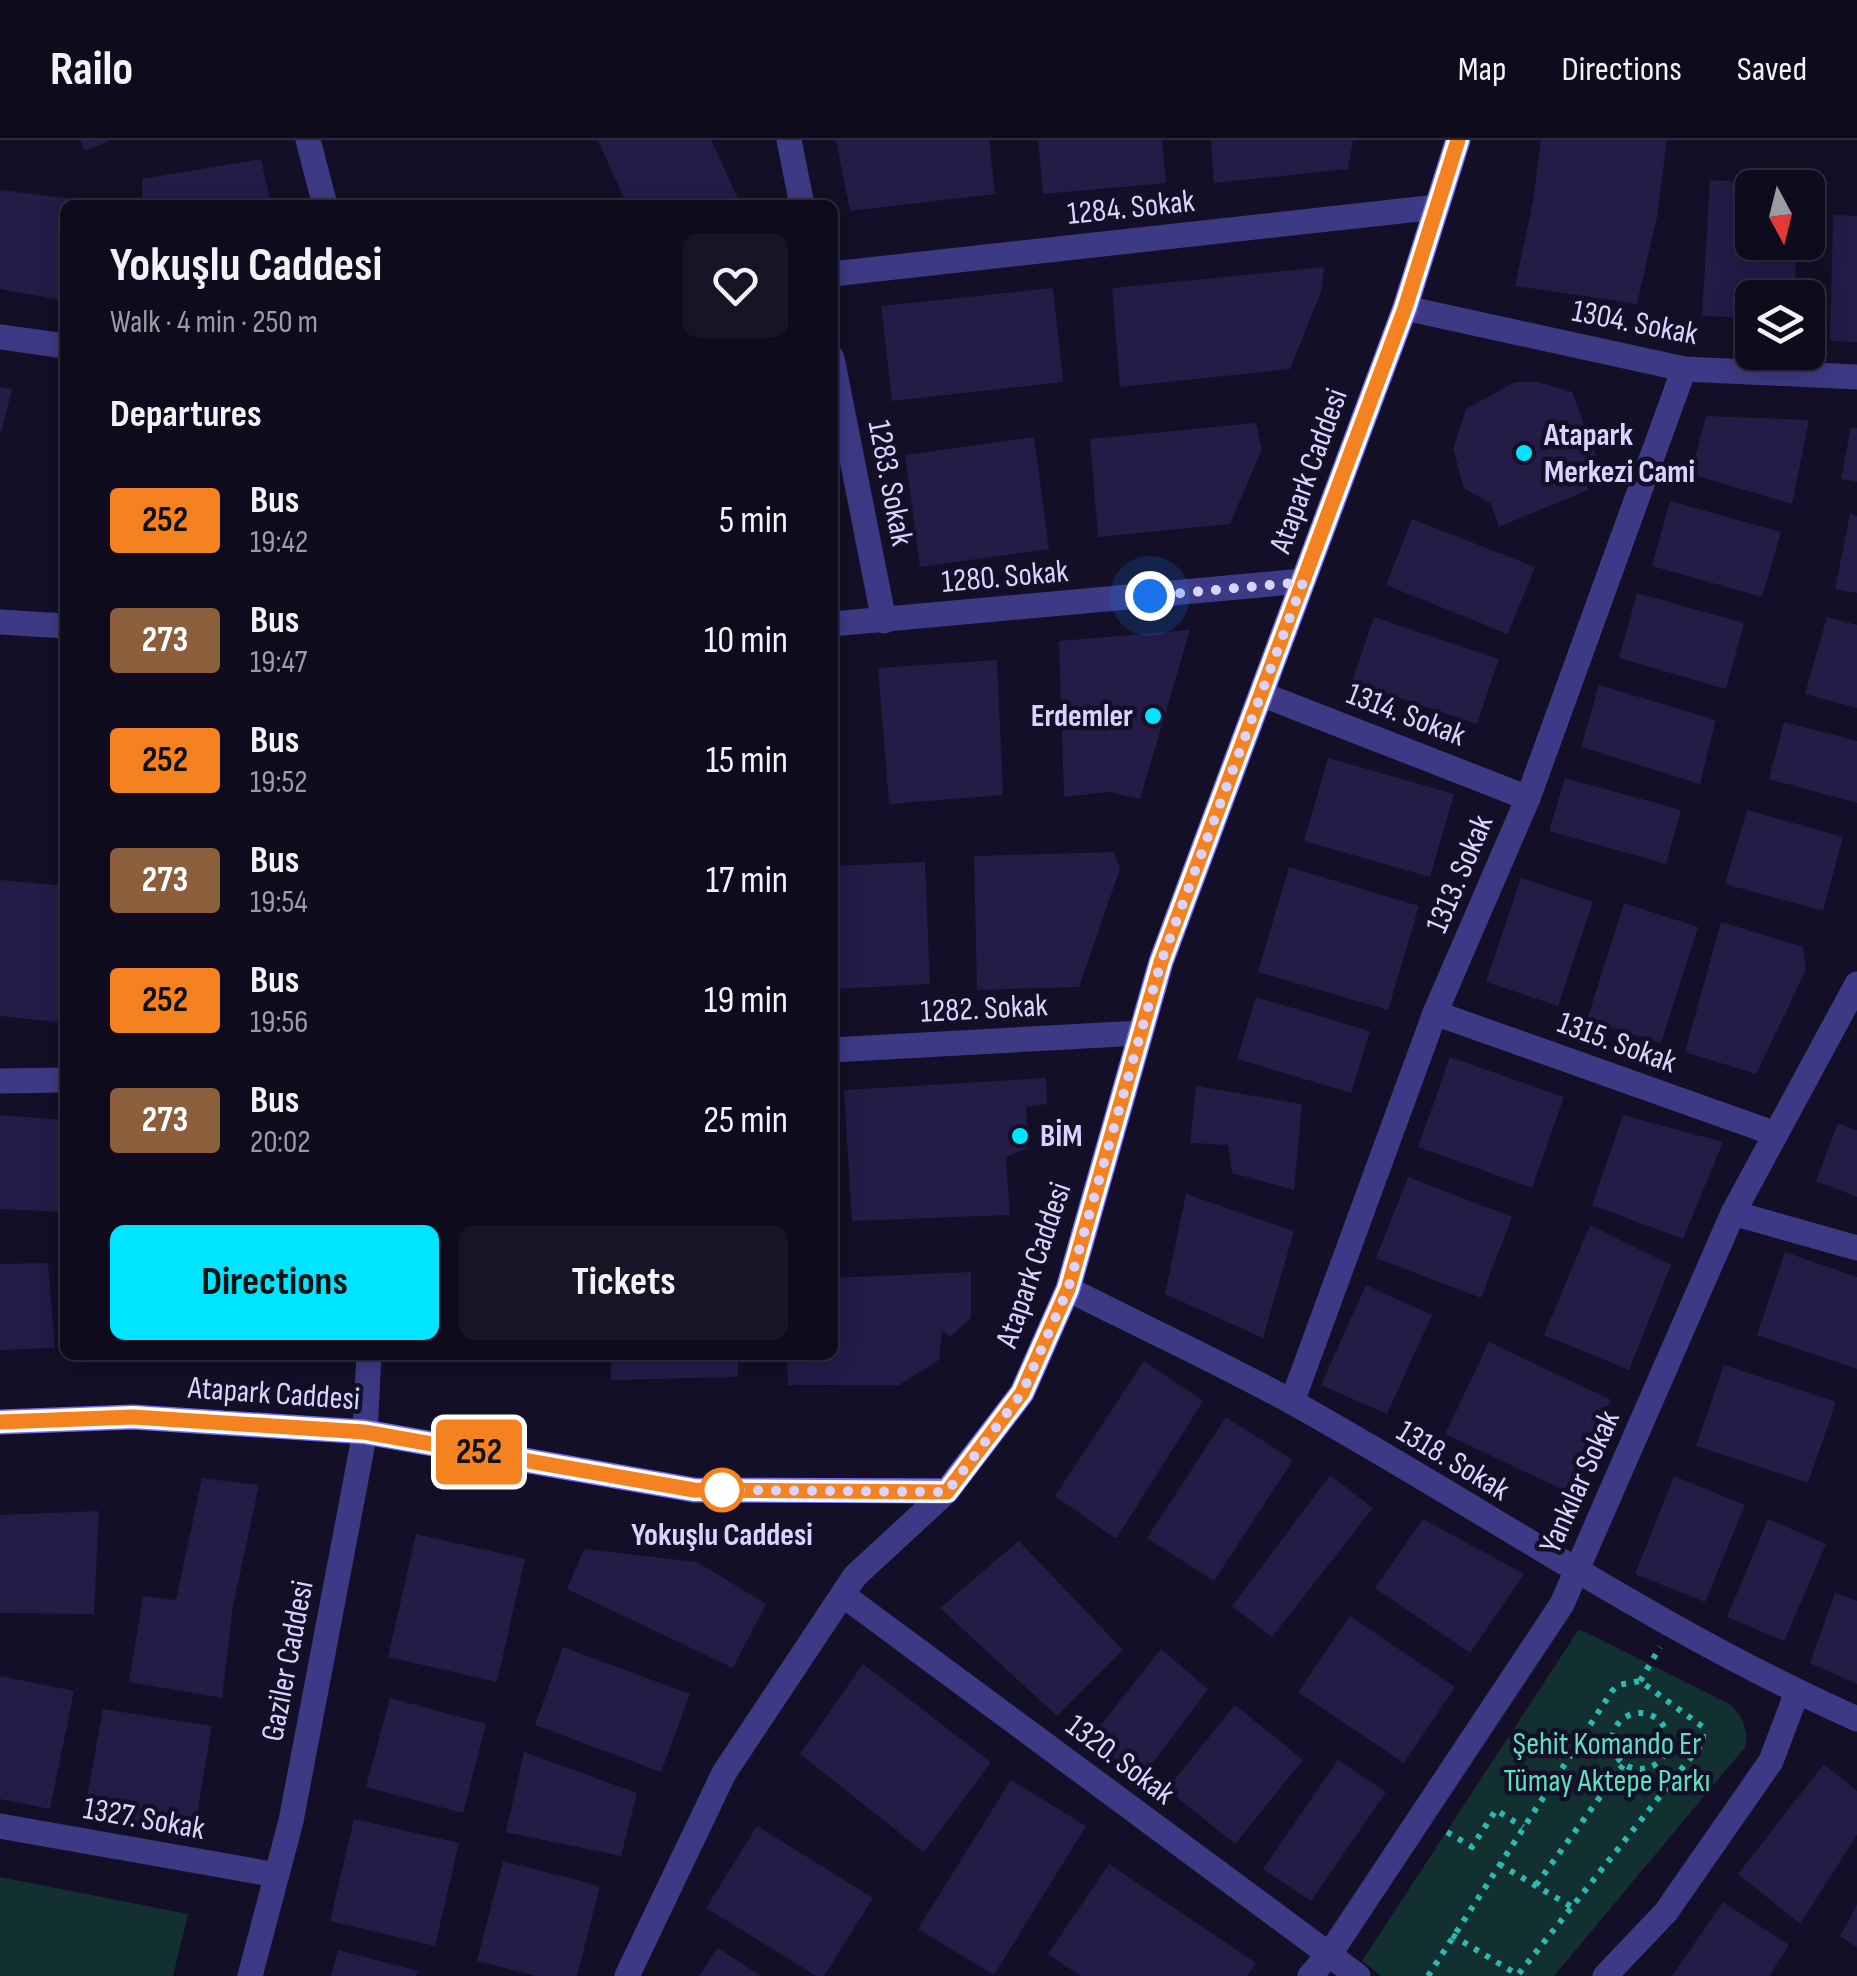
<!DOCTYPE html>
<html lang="en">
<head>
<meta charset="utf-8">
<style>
  body { margin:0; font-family:"Sofia Sans Condensed",sans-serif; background:#171425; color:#f1f3f6; height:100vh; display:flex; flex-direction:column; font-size:38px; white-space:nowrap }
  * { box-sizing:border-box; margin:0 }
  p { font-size:32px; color:#9b9ba3 }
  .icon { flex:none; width:55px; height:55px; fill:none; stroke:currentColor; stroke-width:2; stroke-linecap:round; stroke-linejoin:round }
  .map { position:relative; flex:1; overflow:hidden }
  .sheet { position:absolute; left:60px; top:60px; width:778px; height:1160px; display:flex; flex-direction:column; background:#0e0b1c; border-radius:15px; box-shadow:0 5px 25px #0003,0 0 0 2px #2e2b3b }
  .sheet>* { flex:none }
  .badge { padding:0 20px; border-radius:8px; font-size:35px; line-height:65px }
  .needle { width:65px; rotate:173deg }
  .fabs { position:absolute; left:1735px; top:30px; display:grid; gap:20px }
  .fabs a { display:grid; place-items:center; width:90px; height:90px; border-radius:15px; background:#0e0b1c; box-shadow:0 5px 25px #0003,0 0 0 2px #2e2b3b; font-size:50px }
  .you { position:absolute; width:50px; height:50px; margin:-25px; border:8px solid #fff; border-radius:50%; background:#1a73e8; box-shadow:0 0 0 15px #1a73e833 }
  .map>.badge { position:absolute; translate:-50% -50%; box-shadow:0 0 0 5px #fff }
  h2 { padding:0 50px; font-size:38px; line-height:90px }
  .round { display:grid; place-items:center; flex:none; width:105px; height:105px; border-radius:15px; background:#171425 }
  .head { display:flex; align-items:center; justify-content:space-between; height:170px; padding:0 50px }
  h1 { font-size:48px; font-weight:700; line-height:75px }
  .action { display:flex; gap:20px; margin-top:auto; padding:20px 50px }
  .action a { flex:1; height:115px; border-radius:15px; background:#00e5ff; color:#111; font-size:40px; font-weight:700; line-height:115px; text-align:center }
  .action a+a { background:#171425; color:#f1f3f6 }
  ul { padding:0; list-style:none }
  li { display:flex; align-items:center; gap:30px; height:120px; padding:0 50px }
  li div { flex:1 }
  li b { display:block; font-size:38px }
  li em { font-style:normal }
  li .badge { min-width:110px; font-weight:700; text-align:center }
  header { display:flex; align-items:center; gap:60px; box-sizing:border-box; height:140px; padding:0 50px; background:#0e0b1c; border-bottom:2px solid #2e2b3b }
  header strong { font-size:48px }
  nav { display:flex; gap:55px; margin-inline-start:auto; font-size:35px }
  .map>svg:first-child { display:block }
  .green { fill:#12302f }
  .building { fill:#241b47 }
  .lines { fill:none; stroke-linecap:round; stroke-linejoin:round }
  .path { stroke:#2fb8b0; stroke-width:6; stroke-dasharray:5 8; stroke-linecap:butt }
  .street { stroke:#3d3a85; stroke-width:25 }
  .secondary { stroke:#6f6bff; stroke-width:25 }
  .line-casing { stroke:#fff; stroke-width:22 }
  .line { stroke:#f58220; stroke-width:15 }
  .walk { stroke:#d9d4ff; stroke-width:10; stroke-dasharray:0 18 }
  .poi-dot { fill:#00e5ff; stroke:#130f26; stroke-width:4 }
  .stop-dot { fill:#fff; stroke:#f58220; stroke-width:5 }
  .labels { text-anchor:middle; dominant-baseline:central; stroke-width:9; stroke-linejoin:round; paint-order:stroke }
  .street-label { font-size:32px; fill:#d9d4ff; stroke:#130f26 }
  .poi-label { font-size:32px; font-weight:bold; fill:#d9d4ff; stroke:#130f26; text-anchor:start }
  .stop-label { font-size:32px; font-weight:bold; fill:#d9d4ff; stroke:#130f26 }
  .park-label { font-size:32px; fill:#5fe0c0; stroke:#130f26 }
</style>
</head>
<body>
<header>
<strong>Railo</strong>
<nav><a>Map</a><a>Directions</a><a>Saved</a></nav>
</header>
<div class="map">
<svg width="1857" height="1836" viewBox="0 0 1857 1836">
  <rect width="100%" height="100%" fill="#130f26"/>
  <g class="green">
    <path d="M1579,1489l152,76c12,13 17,24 15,41l-192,230h-173l-19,-15z"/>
    <path d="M0,1737l188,37 -15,62h-173z"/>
  </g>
  <g class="building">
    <path d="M80,0h31l-26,11z"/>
    <path d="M598,0h113l30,65h-114z"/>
    <path d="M836,0h153l6,54 -145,17z"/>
    <path d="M1038,0h124l4,43 -123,11z"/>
    <path d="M1211,0h142l-5,29 -134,14z"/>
    <path d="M1541,0h126l-10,77 -20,87 -122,-18 18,-85z"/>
    <path d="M261,19l10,46h-129v-26z"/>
    <path d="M1710,40l84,5v3h-42v54h45l-3,56h-42v20l-50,-2z"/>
    <path d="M0,50l106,13 -41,2v96l-65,-12z"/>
    <path d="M1833,75l24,1v126l-27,-1z"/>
    <path d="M1324,127l-2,22 -32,80 -170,18 -8,-99z"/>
    <path d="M1053,148l10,94 -171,19 -11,-95z"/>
    <path d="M1515,242h23l34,10 24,64 -13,16 5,18 -89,37 -8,-23 -27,-16 -11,-39 13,-40z"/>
    <path d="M0,247l12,2 -11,44h-1z"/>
    <path d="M1706,276l103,4 -17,84 -101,-30z"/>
    <path d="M1256,283l6,26 -32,75 -132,13 -8,-98z"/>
    <path d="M1851,287l6,1v54l-16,-3z"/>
    <path d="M1034,297l15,112 -129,18 -15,-112z"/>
    <path d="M1670,361l111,31 -19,65 -110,-31z"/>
    <path d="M1850,374l7,2v77l-22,-4z"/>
    <path d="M1412,379l123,48 -27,67 -122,-49z"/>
    <path d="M1637,453l107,30 -18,66 -107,-31z"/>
    <path d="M1374,477l125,42 -22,65 -125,-42z"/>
    <path d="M1827,477l30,8v83l-52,-14z"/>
    <path d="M1190,490l-50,169 -31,-7 -45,5 -5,-156z"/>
    <path d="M997,520l6,135 -114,9 -11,-136z"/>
    <path d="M1599,545l117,35 -16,64 -119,-37z"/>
    <path d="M1784,582l73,19v62l-88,-24z"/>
    <path d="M1328,618l126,36 -24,83 -126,-36z"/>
    <path d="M1565,638l116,32 -15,54 -117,-33z"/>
    <path d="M1747,670l96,27 -20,74 -98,-27z"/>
    <path d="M1114,712l6,17 -41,118 -102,3 -3,-134z"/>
    <path d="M925,722l5,122 -98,5v-123z"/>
    <path d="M1289,727l130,39 -31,104 -130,-38z"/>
    <path d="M1521,738l72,24 -35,104 -72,-24z"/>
    <path d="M0,740l65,6v137l-65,-7z"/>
    <path d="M1624,763l74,24 -37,116 -74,-23z"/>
    <path d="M1721,782l82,25 3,23 -50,104 -71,-22z"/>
    <path d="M1256,857l114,34 -19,62 -114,-34z"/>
    <path d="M1450,917l114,40 -32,91 -114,-41z"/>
    <path d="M1046,938l1,26 -21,3 2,41 -22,9 4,58 -158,6 -8,-131z"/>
    <path d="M1196,946l106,18 -8,86 -62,-17 -4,-28 -38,-2z"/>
    <path d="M0,975l65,5v92l-65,-3z"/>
    <path d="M1623,975l100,27 -40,97 -91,-34z"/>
    <path d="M1838,983l19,7v67l-41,-16z"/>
    <path d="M1408,1037l104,40 -31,81 -105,-40z"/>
    <path d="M1186,1054l108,37 -31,107 -98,-44z"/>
    <path d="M1590,1085l81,40 -42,105 -85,-35z"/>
    <path d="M1785,1112l72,25v92l-100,-34z"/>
    <path d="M48,1123l7,85 -55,2v-86z"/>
    <path d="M971,1132v46l-21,19 -8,-7 -3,30 -40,25h-111l-1,-30h45v-77z"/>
    <path d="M1366,1145l66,30 -45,99 -66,-29z"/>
    <path d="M1489,1202l122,58 -43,92 -123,-58z"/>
    <path d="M611,1215h127v22l-127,3z"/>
    <path d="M1144,1221l59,40 -87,138 -61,-43z"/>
    <path d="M1724,1225l112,37 -28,81 -112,-37z"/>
    <path d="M1226,1277l67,43 -79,121 -67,-43z"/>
    <path d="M1330,1335l43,33 -101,129 -40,-31z"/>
    <path d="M1674,1336l71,29 -40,97 -70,-28z"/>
    <path d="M202,1338l57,7 -26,121 -11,92 -93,-16 14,-86 33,4z"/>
    <path d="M99,1371l-5,103 -94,-1v-98z"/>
    <path d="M1423,1379l101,55 -54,79 -95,-65z"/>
    <path d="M1768,1379l58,25 -42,97 -57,-24z"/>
    <path d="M416,1394l109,25 -28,123 -109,-25z"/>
    <path d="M1019,1401l104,109 -66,66 -117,-108z"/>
    <path d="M584,1409l113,13 69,42 -33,64 -166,-79z"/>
    <path d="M1835,1453l22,8v83l-47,-21z"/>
    <path d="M1350,1476l105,71 -51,76 -106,-71z"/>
    <path d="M563,1507l127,47 -29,78 -126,-47z"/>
    <path d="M1161,1509l47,40 -69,92 -48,-43z"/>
    <path d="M863,1524l128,98 -67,90 -124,-98z"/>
    <path d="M0,1536l74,15 -24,118 -50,-10z"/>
    <path d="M390,1558l96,26 -23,89 -97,-26z"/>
    <path d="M1235,1565l68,55 -68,84 -68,-55z"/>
    <path d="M103,1569l109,17 -18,106 -110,-18z"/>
    <path d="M524,1612l113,41 -16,63 -115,-24z"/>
    <path d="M1338,1620l48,32 -75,109 -48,-32z"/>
    <path d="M1824,1624l33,27v44l-57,89 -62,-50z"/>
    <path d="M1011,1640l75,46 -92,149 -76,-46z"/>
    <path d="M354,1679l105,24 -24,103 -105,-25z"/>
    <path d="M757,1686l116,72 -49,78h-8l-110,-68z"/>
    <path d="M503,1721l97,25 -23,90h-41l-59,-15z"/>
    <path d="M1109,1724l147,99 -9,13h-166l-33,-22z"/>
    <path d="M1723,1762l66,43 -20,31h-97z"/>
    <path d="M1857,1764v43l-17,-11z"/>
    <path d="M718,1808l43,28h-62z"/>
    <path d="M338,1810l80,21 -2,5h-85z"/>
  </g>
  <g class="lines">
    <g class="path">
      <path d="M1640,1541l20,-34"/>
      <circle cx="1640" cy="1601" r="28"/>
      <path d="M1447,1692l25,15 24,-37 27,17"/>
      <path d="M1499,1724l73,43"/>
      <path d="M1536,1745l88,-121"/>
      <path d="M1452,1795l66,40"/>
      <path d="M1428,1836l184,-285 6,-6 22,-4 63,46v15l-186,234"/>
    </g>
    <g class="street">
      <path d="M308,0l17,65"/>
      <path d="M789,0l13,65"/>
      <path d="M832,134l605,-67"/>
      <path d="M1405,168l279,61 173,8"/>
      <path d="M0,197l65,9"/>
      <path d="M832,218l52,263"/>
      <path d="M0,482l65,4"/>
      <path d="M832,484l471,-43"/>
      <path d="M1261,554l267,104"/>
      <path d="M1435,873l341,121"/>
      <path d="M832,910l308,-17"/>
      <path d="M0,941l65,-1"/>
      <path d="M1733,1073l124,35"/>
      <path d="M1068,1149c75,38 151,73 224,113 189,105 367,229 565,317"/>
      <path d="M1292,1262l143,-389 93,-215 156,-429"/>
      <path d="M843,1455l515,381"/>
      <path d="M0,1686l277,49"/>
      <path d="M250,1836l41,-155 74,-389 4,-77"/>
      <path d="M627,1836l97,-203 131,-197 92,-85"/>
      <path d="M1310,1836l19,-21 233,-351 171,-391 124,-229"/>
      <path d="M1605,1836l61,-64 105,-151 26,-69"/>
    </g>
    <path class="secondary" d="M0,1282l133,-5 232,15 329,58 253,1 75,-98 46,-104 93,-327 244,-654 53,-168"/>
  </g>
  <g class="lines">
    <defs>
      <path id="line" d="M0,1282l133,-5 231,15 330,58 253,2 75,-99 46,-104 93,-327 244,-654 53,-168"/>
    </defs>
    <use href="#line" class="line-casing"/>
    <use href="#line" class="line"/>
    <path class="walk" d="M722,1350l225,2 75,-99 46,-104 93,-327 142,-380 -153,14"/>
  </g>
  <g class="poi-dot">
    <circle cx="1524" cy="313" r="10"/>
    <circle cx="1153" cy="576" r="10"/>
    <circle cx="1020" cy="996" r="10"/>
  </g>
  <circle class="stop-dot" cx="722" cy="1350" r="20"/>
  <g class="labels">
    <g class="street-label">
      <text transform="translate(1131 68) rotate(-6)">1284. Sokak</text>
      <text transform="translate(1635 183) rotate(11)">1304. Sokak</text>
      <text transform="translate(1309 331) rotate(-70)">Atapark Caddesi</text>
      <text transform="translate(890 343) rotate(79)">1283. Sokak</text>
      <text transform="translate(1005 437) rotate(-5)">1280. Sokak</text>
      <text transform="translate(1406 575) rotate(21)">1314. Sokak</text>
      <text transform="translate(1460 734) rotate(-67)">1313. Sokak</text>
      <text transform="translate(984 869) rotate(-3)">1282. Sokak</text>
      <text transform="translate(1617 903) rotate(20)">1315. Sokak</text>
      <text transform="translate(1034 1125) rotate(-71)">Atapark Caddesi</text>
      <text transform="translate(274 1254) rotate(4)">Atapark Caddesi</text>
      <text transform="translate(1453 1321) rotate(31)">1318. Sokak</text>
      <text transform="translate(1580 1342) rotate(-66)">Yankılar Sokak</text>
      <text transform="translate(288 1521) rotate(-79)">Gaziler Caddesi</text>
      <text transform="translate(1120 1620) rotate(37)">1320. Sokak</text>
      <text transform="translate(144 1679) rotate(10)">1327. Sokak</text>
    </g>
    <g class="poi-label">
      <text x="1544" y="295">Atapark<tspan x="1544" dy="37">Merkezi Cami</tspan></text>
      <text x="1133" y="576" text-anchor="end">Erdemler</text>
      <text x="1040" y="996">BİM</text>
    </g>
    <g class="stop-label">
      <text x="722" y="1395">Yokuşlu Caddesi</text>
    </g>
    <g class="park-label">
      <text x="1607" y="1604">Şehit Komando Er<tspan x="1607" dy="37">Tümay Aktepe Parkı</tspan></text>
    </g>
  </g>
</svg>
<div class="fabs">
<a><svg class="needle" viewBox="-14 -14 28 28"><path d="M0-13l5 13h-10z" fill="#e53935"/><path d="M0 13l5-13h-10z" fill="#9b9ba3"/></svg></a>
<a><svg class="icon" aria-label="layers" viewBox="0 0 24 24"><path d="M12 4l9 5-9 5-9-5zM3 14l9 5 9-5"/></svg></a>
</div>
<div class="you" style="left:1150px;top:456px"></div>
<b class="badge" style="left:479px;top:1312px;background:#f58220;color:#111">252</b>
<section class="sheet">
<div class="head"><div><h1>Yokuşlu Caddesi</h1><p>Walk · 4 min · 250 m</p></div><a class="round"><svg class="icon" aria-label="heart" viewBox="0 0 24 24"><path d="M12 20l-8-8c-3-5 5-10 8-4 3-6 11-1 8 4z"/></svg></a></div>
<h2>Departures</h2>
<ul>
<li><span class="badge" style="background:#f58220;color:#111">252</span><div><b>Bus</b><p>19:42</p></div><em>5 min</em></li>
<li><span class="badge" style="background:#8b5e3c;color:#fff">273</span><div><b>Bus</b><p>19:47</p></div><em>10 min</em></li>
<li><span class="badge" style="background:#f58220;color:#111">252</span><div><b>Bus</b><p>19:52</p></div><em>15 min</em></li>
<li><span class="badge" style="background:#8b5e3c;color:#fff">273</span><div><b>Bus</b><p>19:54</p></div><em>17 min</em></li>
<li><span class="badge" style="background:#f58220;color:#111">252</span><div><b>Bus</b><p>19:56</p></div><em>19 min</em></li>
<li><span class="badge" style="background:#8b5e3c;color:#fff">273</span><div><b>Bus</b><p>20:02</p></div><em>25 min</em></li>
</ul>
<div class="action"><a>Directions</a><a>Tickets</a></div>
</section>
</div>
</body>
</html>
